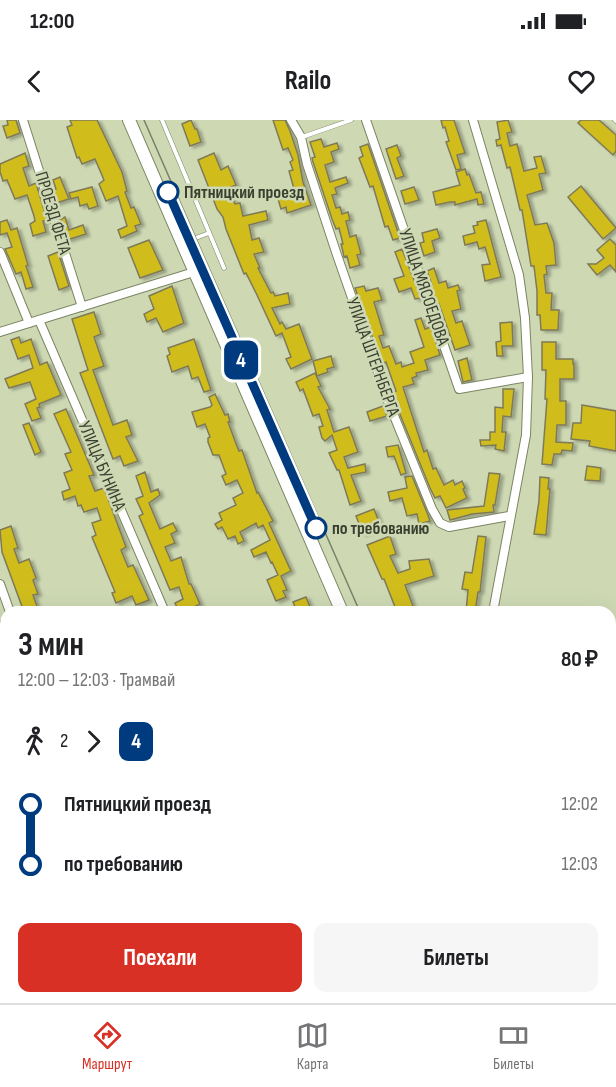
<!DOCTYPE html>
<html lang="ru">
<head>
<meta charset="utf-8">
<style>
  body { margin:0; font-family:"Sofia Sans Condensed",sans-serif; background:#f6f6f6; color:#202124; height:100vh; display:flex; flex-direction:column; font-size:22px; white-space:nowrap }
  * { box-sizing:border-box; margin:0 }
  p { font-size:20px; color:#757577 }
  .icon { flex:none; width:33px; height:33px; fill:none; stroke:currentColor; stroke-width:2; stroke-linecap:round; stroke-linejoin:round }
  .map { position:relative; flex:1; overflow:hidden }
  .drawer { position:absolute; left:0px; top:486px; width:616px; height:398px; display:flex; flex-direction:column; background:#fff; border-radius:18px 18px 0 0; box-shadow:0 6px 24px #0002 }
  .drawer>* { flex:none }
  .badge { padding:0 12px; border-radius:9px; font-size:21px; line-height:39px }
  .map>.badge { position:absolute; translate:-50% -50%; box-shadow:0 0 0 3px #fff }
  .legs { display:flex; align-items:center; gap:9px; height:66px; padding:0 18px; font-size:20px }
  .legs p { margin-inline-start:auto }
  .head { display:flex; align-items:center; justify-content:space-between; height:102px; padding:0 18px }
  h1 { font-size:33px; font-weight:700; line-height:45px }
  .button { display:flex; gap:12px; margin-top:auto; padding:12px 18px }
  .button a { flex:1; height:69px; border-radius:12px; background:#d93025; color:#fff; font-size:24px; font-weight:700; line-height:69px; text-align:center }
  .button a+a { background:#f6f6f6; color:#202124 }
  ul { padding:0 18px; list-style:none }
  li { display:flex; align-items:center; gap:21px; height:60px; font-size:22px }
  li i { display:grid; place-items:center; width:9px; height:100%; margin:0 8px; background:currentColor }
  li i::after { content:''; width:15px; height:15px; margin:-8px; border:4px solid; border-radius:50%; background:#fff }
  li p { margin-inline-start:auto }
  li:first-child i { background:linear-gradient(#0000 50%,currentColor 0) }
  li:last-child i { background:linear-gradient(currentColor 50%,#0000 0) }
  .status { display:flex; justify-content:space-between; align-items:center; height:42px; padding:0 30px; background:#fff; direction:ltr }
  .status svg { height:16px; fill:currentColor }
  header { display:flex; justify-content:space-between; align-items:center; height:78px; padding:0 18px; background:#fff; font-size:27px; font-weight:700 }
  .tab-bar { display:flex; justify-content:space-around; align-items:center; height:84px; border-top:2px solid #e0e0e0; background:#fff; font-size:16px; color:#757577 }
  .tab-bar a { display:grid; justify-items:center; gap:3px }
  .tab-bar .selected { color:#d93025 }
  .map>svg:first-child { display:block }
  .building { fill:#d0bd1f; stroke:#7f7a57; stroke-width:1.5; filter:url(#shadow) }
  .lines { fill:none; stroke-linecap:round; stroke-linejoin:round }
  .lane-casing { stroke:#7a8563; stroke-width:5 }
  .street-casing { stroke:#7a8563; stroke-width:10 }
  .secondary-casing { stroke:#7a8563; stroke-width:14 }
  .lane { stroke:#fff; stroke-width:4 }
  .street { stroke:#fff; stroke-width:8 }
  .secondary { stroke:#fff; stroke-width:12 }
  .tram { stroke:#7a8169; stroke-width:1.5 }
  .line-1-casing { stroke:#fff; stroke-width:14 }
  .line-1 { stroke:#003b80; stroke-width:9 }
  .stop-1-dot { fill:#fff; stroke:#003b80; stroke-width:3 }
  .labels { text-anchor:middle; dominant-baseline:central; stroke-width:5; stroke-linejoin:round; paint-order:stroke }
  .stop-label { font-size:18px; font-weight:bold; fill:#3a3f30; stroke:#ced9b4; text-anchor:start }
  .street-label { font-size:18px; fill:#3a3f30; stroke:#ced9b4 }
</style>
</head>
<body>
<div class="status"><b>12:00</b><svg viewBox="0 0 49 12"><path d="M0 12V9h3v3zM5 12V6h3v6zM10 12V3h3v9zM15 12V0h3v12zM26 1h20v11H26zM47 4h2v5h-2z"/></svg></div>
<header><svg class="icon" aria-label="back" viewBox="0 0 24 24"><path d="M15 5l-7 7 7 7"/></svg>Railo<svg class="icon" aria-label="heart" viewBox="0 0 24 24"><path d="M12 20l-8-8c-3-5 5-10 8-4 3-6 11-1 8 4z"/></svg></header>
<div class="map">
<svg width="616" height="883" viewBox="0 0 616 883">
  <defs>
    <filter id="shadow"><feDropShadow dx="3.5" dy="2" stdDeviation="1.5" flood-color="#0004"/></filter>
  </defs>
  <rect width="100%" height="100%" fill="#ced9b4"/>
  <g class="building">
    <path d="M7,0h9l4,13 -13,5 -4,-12 5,-1z"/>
    <path d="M70,0h27l25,52 5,19 -2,1 6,16 3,-1 7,17 -6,2 2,5 -16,7 -3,-8 9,-4 -9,-30 -12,5 -7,-17 5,-4 -9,-21 -13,5 -3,-7 -2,1 -10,-31 5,-2z"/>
    <path d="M191,0l4,9h2l4,13 -11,4 -8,-22z"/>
    <path d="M273,0h12l5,11 8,24 5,27 8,23 -24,8 -1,-6 -5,2 -3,-10 12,-4 -2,-5 6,-1 -5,-18 4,-1 -3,-8 3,-2 -5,-12 -5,2z"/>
    <path d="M441,0h13l11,33 -8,2 4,14 -5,1 -10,-28 3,-1 -4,-14 -2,1z"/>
    <path d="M508,0l4,12 -5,1 3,13 7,-2 7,27 13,-3 -3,-11 7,-1 5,17 -7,1 4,16 -16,5 8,30 12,-2 7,20 2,22 -10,1 1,8 -3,1 2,18h6l-1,17h8l-1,20h-17l-1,-15h-3v-24l-3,-25h-3l-9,-56h-2l-10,-43 -3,1 -6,-23 -4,1 -1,-6 4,-1 -3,-17z"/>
    <path d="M581,0h18l17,15v16l-3,4 -35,-32z"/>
    <path d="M321,19l3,8 13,-4 2,6 -8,3 3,10 -9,3 5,17 16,-5 2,6 -13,5 2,6 -5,1 4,13 4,-1 2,7 6,-2 2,8 -4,1 4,16 6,-2 5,19 -4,1 3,10 -10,3 -3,-12 -3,1 -1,-5 -2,-8h2l-4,-16 -3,1 -4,-10 -19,-57 -1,-4 3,-1 -5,-15z"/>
    <path d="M368,24l32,94 -7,2 -5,-14 -3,1 -12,-41 -3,1 -11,-29 4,-2 -3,-9z"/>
    <path d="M397,25l4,11 -4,2 7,18 -8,3 -10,-30z"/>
    <path d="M25,33l4,13 -6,2 6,18 7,-3 11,37 -4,1 3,11 -13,4 -3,-12 5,-3 -1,-5 -7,-21 -12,4 -8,-19 -4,1 -3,-9v-8z"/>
    <path d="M214,33l7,17 7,-4 8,19 -8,3 7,16 5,-1 3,13 23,-5 2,9 -19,5 3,15 7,-2 5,14 -10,2 6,14h-2l13,25 2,-1 2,4 13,-3 2,11 -18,4 8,16 2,-2 4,7 13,-5 13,35 -21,10 -5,-10 5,-2 -9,-24 -6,3 -19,-41 -11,-22 -2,1 -18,-45 -3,-12 -6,-8 -19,-49z"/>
    <path d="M465,49l2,6 2,-1 7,19 5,-1 3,12 -6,1 -1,-6 -22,6v-3h-5l-14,3 -3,-13 27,-7 -4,-13z"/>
    <path d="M60,57l9,22 -13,4 -4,-13 4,-1 -3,-9z"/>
    <path d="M581,66l35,42 -13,11 -35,-42z"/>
    <path d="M92,67l6,19 -9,3 -2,-5 -7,2 -2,-9 -7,2 -2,-6z"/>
    <path d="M414,67l5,13 -14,4 -4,-13z"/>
    <path d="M65,97l4,13 14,-5 3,9 -19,6 -6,-21z"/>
    <path d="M7,100l4,10 6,-2 11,37 -2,1 7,21 -7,2 -5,-17 -5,2 -11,-25 7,-2 -5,-14 -7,2v-13z"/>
    <path d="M486,100l15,57 -16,4 -3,-16 8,-1 -5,-17 -6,2 -2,-7 -12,3 -2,-9 12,-3 -2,-7 5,-1 -1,-3z"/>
    <path d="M437,109l3,9 -8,3 3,11 -11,4 -4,-13 4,-1 -2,-9z"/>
    <path d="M610,119l6,6v27l-6,-7 -13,10 -9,-11h8l8,-6 -7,-8z"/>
    <path d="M149,120l14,30 -23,8 -12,-30z"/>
    <path d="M402,129l19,49 -6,1 -4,-11 -12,4 -5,-13 10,-3 -9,-24z"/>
    <path d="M58,132l11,34 -10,4 -11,-34z"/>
    <path d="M434,148l5,15 7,-2 2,7 10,-3 2,5 -3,1 4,18 -9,2 4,12 6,-2 8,24 -15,5 -16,-46h-2l-7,-19h2l-5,-14z"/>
    <path d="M172,166l12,37 -21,9 -7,-14 -9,4 -3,-8 10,-5 -5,-13z"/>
    <path d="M364,166l2,5 12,-3 4,12 -8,2 10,33 -5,1 4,12 6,-2 7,18 5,-2 1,5 12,-4 -4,-11 14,-5 -9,-27 6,-2 4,11 6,-2 9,28 -15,5 3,10 -12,3 1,3 -5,2 2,6 -11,3 21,65 3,-2 6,19 3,-1 8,17 9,-5 2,5 7,-4 3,7 -2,1 4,9 -21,10 -6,-12 -5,2 -5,-10 -35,-86 2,-1 -4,-9 3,-1 -10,-29 -4,2 -27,-76z"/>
    <path d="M94,192l7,22 -7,3 10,29 -11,4 20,55 14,-5 5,15 -6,2 12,24 -14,5 -4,-10 -7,3 -33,-86 8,-3 -16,-51z"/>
    <path d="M512,202l1,24h-11l1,10h-6l-1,-14 5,-1 -1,-18z"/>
    <path d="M19,217l2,6 10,-4 9,26 7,-3 14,33 -22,9 1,3 -3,1 4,10 -9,3 -7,-17 11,-5 -6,-17 -21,6 -4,-9 28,-11 -4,-13 -11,4 -7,-19z"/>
    <path d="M194,219l17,51 -7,2 -6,-15 -6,2 -4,-13 -16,6 -5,-16 3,-2 -2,-6z"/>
    <path d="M542,222h14v17h17v5h1v15h-14v22h6v24h-9l-1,17 17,1 -1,8 -10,-1 -1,4h-7l-2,11 -10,-1 5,-65h-2l1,-29h-4z"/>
    <path d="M331,236l3,11 -7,2 1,3 -11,4 -4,-15z"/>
    <path d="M467,238l5,22 -9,2 -5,-21z"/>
    <path d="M315,253l6,13 -3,1 12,22 -3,1 7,22 15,-5 9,25 -14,5 4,11 17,-4 1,8 -15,3 10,26 -11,4 -11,-35h-2l-8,-17 8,-3 -5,-15 -7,6 -3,-3 -3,-11 4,-1 -4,-12 -6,2 -10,-27 -3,2 -4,-9z"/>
    <path d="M503,269h11l-3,28 -8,-1 -1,16h4l-2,19 -9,-2 1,-4 -15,1 -1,-6h10v-8h5v-25l8,1z"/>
    <path d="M215,274l10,21 3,-1 2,8h-2l7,19 4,10 3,-1 15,43 1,-1 15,29 -4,2 22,48 -10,5 6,14 -4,1 3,6 -10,4 -9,-21 11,-5 -6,-13 -1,1 -5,-11 -12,5 -3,-7 19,-10 -7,-15 -5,3 -2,-5 -16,9 4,9 -6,3 -3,-8 -7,3 -6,-12 -4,2 -3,-5 7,-4 -3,-7 17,-8 -3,-7 10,-5 -6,-13 -11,5 -4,-9 4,-2 -7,-19h-6l-5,-13v-4l2,-1 -5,-13 -8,3 -5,-15 18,-5 2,-2 -3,-8z"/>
    <path d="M582,285l34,6v40l-27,-5 1,-5 -19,-2 2,-16h8z"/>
    <path d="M383,286l4,10 -17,5 -3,-9z"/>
    <path d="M66,289l28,66 -5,1 6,15 9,-3 22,59 -5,3 7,17 5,-2 16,35 -13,5 -4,-9 -16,7 -4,-10 3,-1 -23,-55 4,-2 -4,-12 9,-3 -4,-12 -13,4 -3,-7 -3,1 -3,-10 -11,4 -2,-8 8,-3 -6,-16 8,-3 -7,-16 6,-2 -17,-38z"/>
    <path d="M29,303l12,29 -6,3 -12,-30z"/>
    <path d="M398,325l8,28 -5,2 -7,-19 -6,1 -2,-10z"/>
    <path d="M587,346l14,2 -1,13 -15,-1z"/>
    <path d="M145,352l6,20 7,-3 2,6 -11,8 11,26 13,-6 4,8 -6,3 4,9 -10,4 6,14 10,-4 8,27h2l9,20 -8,4 2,4h-15l-4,-9 8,-4 -4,-12 -9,3 -31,-74 4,-2 -7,-15 7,-3 -7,-20z"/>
    <path d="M489,353l11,1 -5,31h-2l1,7 -22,2 -22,6 -3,-10 37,-4z"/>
    <path d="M412,356l16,39 2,6 -11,3 -2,-10 -10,2 -5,-18 -12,3 -2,-9 19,-4 -2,-11z"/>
    <path d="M540,357l9,1 -1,11h2l-4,46 -12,-1 5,-33z"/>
    <path d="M374,389l7,18 -18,7 -7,-18z"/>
    <path d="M11,406l7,22 -4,1 5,14 10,-4 7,19 -3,2 5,14 -5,1 6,17h-15l-22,-60 -2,-22z"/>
    <path d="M390,416l6,18 -6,2 8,17 12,-4 -1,-8 20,-2 5,17 -29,9 8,21 -13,6h-3l-13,-33h-2l-15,-34z"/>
    <path d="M478,416l8,1 -6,55h-2l-3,20h-9l2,-22 -6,-1 3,-17 7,1z"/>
    <path d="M306,477l6,15h-15l-4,-10z"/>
    <path d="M0,500l6,14v68l-2,1 -4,-15z"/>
    <path d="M6,756v42h-1l-5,-14v-26z"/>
  </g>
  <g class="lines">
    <defs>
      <g id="lane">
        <path d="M162,0l62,148"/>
        <path d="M615,0l1,1"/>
        <path d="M302,17l49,-17"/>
        <path d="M185,122l24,-9"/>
        <path d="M610,516l6,1"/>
        <path d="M0,673l6,-2"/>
        <path d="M610,753l6,-2"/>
        <path d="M610,793l6,-2"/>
        <path d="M605,878l3,5"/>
        <path d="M232,883l12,-5"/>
      </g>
      <g id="street">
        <path d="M23,0l59,187"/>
        <path d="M291,0l10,17 6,27 30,91 51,146 44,108 8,14 9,4 60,-11"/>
        <path d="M366,0l93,269 69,-12"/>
        <path d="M473,0l46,155 6,43 3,59 -2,58 -33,177"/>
        <path d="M0,132l29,71"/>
        <path d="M39,200l126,292"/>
        <path d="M0,212l194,-60"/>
        <path d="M0,464l10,28"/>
        <path d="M0,723l6,17"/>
        <path d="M53,878l2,5"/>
      </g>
      <g id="secondary">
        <path d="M129,0l213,492"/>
        <path d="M610,593l6,-4"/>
        <path d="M173,883l2,-5"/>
        <path d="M431,883l1,-5"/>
      </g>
    </defs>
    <use href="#lane" class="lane-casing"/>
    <use href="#street" class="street-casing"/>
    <use href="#secondary" class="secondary-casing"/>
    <use href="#lane" class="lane"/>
    <use href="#street" class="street"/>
    <use href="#secondary" class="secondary"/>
    <g class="tram">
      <path d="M144,0l216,492"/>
      <path d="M497,878l2,5"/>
      <path d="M447,883l2,-5"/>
    </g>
  </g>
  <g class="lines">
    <defs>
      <path id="line-1" d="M168,72l148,336"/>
    </defs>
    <use href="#line-1" class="line-1-casing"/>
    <use href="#line-1" class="line-1"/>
  </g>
  <g class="stop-1-dot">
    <circle cx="168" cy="72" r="10"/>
    <circle cx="316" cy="408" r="10"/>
  </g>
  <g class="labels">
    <g class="stop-label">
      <text x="184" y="72">Пятницкий проезд</text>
      <text x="332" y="408">по требованию</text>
    </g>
    <g class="street-label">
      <text transform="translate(53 93) rotate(73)">ПРОЕЗД ФЕТА</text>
      <text transform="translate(424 167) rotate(71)">УЛИЦА МЯСОЕДОВА</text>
      <text transform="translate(373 237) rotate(70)">УЛИЦА ШТЕРНБЕРГА</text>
      <text transform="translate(102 346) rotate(67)">УЛИЦА БУНИНА</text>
    </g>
  </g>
</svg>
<b class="badge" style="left:241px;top:240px;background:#003b80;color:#fff">4</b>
<section class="drawer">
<div class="head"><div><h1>3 мин</h1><p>12:00 – 12:03 · Трамвай</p></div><b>80 ₽</b></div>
<div class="legs"><svg class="icon" aria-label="walk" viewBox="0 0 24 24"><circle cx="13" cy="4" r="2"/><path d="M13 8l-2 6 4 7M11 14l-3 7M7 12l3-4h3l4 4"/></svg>2<svg class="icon" aria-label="forward" viewBox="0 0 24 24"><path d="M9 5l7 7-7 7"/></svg><b class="badge" style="background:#003b80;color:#fff">4</b></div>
<ul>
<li><i style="color:#003b80"></i><b>Пятницкий проезд</b><p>12:02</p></li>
<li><i style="color:#003b80"></i><b>по требованию</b><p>12:03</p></li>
</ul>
<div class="button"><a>Поехали</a><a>Билеты</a></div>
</section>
</div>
<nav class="tab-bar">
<a class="selected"><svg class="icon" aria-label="directions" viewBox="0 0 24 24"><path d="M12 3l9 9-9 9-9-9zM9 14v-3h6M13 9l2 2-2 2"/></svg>Маршрут</a>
<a><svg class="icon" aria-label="map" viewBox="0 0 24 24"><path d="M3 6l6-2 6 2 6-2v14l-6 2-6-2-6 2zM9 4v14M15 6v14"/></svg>Карта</a>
<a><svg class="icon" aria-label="tickets" viewBox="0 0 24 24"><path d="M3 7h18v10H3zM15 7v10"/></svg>Билеты</a>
</nav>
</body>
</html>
